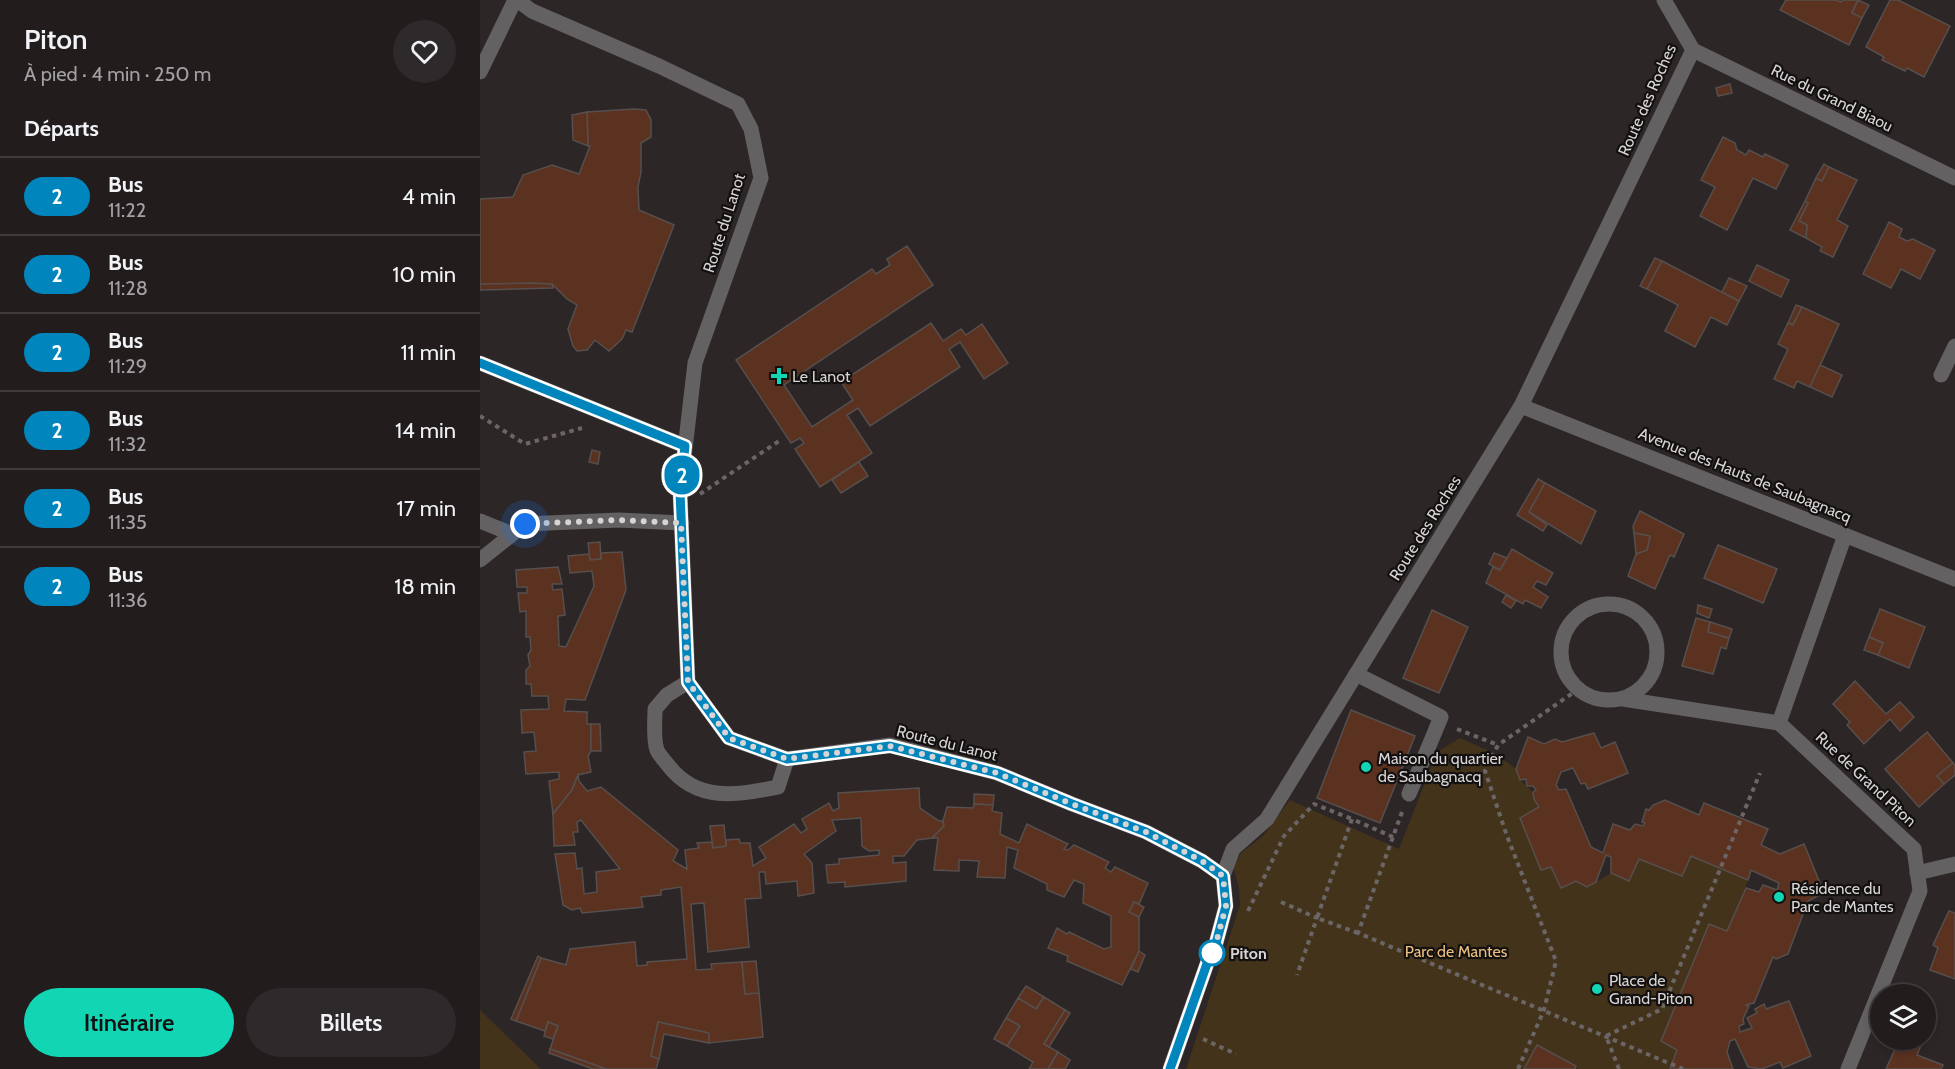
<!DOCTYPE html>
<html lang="fr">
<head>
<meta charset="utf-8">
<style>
  body { margin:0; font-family:Cabin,sans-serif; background:#2e292a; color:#f1f3f6; height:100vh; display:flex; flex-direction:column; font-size:22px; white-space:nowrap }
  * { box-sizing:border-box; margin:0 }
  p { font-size:20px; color:#a2a1a4 }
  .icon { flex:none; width:33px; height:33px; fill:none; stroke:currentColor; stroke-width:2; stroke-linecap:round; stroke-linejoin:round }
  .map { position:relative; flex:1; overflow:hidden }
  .panel { display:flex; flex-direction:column; background:#221c1d; width:480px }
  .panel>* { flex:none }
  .badge { padding:0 12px; border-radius:20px; font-size:21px; line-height:39px }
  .fabs { position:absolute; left:1390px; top:984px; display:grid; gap:12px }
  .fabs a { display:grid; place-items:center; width:66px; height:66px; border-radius:50%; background:#221c1d; box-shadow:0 3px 9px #0003,0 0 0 2px #3f3a3b; font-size:30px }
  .you { position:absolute; width:30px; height:30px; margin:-15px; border:4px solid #fff; border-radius:50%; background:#1a73e8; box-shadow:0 0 0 9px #1a73e833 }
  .map>.badge { position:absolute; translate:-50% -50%; box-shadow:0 0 0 3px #fff }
  h2 { padding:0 24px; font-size:22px; line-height:54px }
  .round { display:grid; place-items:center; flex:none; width:63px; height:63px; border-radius:32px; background:#2e292a }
  .overview { display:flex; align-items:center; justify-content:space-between; height:102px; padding:0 24px }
  h1 { font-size:28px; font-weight:600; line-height:45px }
  .primary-button { display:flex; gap:12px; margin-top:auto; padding:12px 24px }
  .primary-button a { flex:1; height:69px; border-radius:36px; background:#12d5b4; color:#111; font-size:24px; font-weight:600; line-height:69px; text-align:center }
  .primary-button a+a { background:#2e292a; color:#f1f3f6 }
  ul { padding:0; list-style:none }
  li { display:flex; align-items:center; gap:18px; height:78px; padding:0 24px; border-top:2px solid #3f3a3b }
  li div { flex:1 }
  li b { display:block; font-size:22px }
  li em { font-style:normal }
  li .badge { min-width:66px; font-weight:700; text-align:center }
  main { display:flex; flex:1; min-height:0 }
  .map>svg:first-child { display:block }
  .green { fill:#43331b }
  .building { fill:#5b311f; stroke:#564f4d; stroke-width:1.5 }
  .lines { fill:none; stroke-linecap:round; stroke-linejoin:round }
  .path { stroke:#6c6566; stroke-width:4; stroke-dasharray:4.5 4.5; stroke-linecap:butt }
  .minor { stroke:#646163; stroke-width:15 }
  .line-casing { stroke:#fff; stroke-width:14 }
  .line { stroke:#0086bd; stroke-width:9 }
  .walk { stroke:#d8d3d4; stroke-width:6; stroke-dasharray:0 10.8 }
  .poi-dot { fill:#12d5b4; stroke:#131010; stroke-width:2 }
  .stop-dot { fill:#fff; stroke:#0086bd; stroke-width:3 }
  .labels { text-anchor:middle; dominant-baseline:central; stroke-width:4.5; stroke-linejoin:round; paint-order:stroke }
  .street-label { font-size:16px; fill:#d8d3d4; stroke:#131010 }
  .poi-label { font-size:16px; fill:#d8d3d4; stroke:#131010; text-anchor:start }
  .park-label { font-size:16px; fill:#ecbf7e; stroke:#131010 }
  .stop-label { font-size:16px; font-weight:bold; fill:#d8d3d4; stroke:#131010; text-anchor:start }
</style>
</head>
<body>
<main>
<section class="panel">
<div class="overview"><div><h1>Piton</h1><p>À pied · 4 min · 250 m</p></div><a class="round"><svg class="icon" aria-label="heart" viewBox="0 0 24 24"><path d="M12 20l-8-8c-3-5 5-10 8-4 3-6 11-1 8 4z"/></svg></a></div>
<h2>Départs</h2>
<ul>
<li><span class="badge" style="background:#0086bd;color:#fff">2</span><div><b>Bus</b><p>11:22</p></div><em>4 min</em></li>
<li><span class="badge" style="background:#0086bd;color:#fff">2</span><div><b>Bus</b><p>11:28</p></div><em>10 min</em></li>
<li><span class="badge" style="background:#0086bd;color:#fff">2</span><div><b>Bus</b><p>11:29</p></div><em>11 min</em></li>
<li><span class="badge" style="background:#0086bd;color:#fff">2</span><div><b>Bus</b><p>11:32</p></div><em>14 min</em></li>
<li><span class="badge" style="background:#0086bd;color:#fff">2</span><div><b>Bus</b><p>11:35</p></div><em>17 min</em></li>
<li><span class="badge" style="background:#0086bd;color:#fff">2</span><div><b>Bus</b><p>11:36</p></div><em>18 min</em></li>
</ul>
<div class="primary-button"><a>Itinéraire</a><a>Billets</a></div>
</section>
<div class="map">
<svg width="1475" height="1069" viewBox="0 0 1475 1069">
  <rect width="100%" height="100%" fill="#2d2627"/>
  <g class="green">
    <path d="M980,738l36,16 20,15 4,11 13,12 6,15 -18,11 30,49 10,21 15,-7 20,1 15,-9 18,8 10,-22 43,17 9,-20 57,24 -21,51 -18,-7 -48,117 16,9 -7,19h-93l-1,-3 -39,-21 -13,24h-338l54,-164 -1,-17 -6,-22 9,-14 21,-16 27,-36 109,49 38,-97z"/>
    <path d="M0,1010l61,59h-61z"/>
  </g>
  <g class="building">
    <path d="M1306,0h50l5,2 1,-2h16l-6,13 10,5 -13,27 -69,-35z"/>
    <path d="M1378,0l11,5 -7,13 -10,-5z"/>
    <path d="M1410,0h8l52,26 -26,51 -17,-9 -2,3 -23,-11 2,-3 -18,-10z"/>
    <path d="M1250,84l2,9 -14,3 -2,-8z"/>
    <path d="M154,109l12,1 5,10v17l-10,6v29l-3,15 1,23 35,15 -42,107 -6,-2 -4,9 -13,12 -14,-11 -8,10 -10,1 -4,-5 -5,-17 9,-24 -10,-6 -15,-15h-72v-85l33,-2 10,-22 29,-10 27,9 11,-28h-2l-1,-34z"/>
    <path d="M107,112l1,34 -15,-6 -1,-25z"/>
    <path d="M1243,137l12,6 2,7 9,5 3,-5 14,7 2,-3 23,11 -12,24 -23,-11 -26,52 -27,-14 15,-29 -14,-7z"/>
    <path d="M1344,164l5,3 -7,14 -6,-3z"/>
    <path d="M1349,167l28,13 -20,40 11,6 -15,31 -13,-6 2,-4 -16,-9 1,-13 -8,-4 9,-18 -3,-2 11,-23 6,3z"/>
    <path d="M1325,201l3,2 -9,18 8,4 -1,13 -16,-8z"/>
    <path d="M1409,222l13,7 -3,8 8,4 6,-2 22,11 -15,29 -19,-10 -10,19 -28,-14z"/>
    <path d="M427,246l26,39 -149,100 28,42 41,-27 -12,-18 90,-59 12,18 18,-12 5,6 16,-11 26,39 -24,16 -24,-37 -11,7 11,18 -90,59 -12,-18 -11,7 25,38 -52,34 -25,-38 9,-6 -4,-5 -9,5 -55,-83 136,-91 4,5 14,-9 -3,-6z"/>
    <path d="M1175,258l7,3 -15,28 -7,-3z"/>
    <path d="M1182,261l77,40 -12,24 -16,-8 -16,30 -30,-16 13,-26 -31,-16z"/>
    <path d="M1277,265l32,15 -8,17 -32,-16z"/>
    <path d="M1249,278l18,8 -8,15 -17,-9z"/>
    <path d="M51,283l21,1 1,4 -73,2v-6z"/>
    <path d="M1316,305l6,2 -9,18 -5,-2z"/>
    <path d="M1322,307l37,17 -29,63 -13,-6 -3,7 -20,-9 14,-30 -10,-5 10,-21 5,2z"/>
    <path d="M1340,365l22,10 -10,22 -22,-10z"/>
    <path d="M112,450l8,2 -2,12 -9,-2z"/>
    <path d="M379,462l9,14 -27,17 -9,-13z"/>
    <path d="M1058,479l7,4 -16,29 18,13 -4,6 -26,-16z"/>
    <path d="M1065,483l51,28 -15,33 -52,-32z"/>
    <path d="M1160,511l44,23 -10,23 -4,-2 -15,34 -27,-13 8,-22 11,-4 3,-14 -16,-3 -1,-7z"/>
    <path d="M1154,533l16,3 -3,14 -11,4z"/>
    <path d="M120,542l1,17 -11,1 -2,-17z"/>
    <path d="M1238,545l59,24 -14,34 -59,-25z"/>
    <path d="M1032,549l41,24 -7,12 -9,-4 -4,6 15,10 -7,11 -16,-8 -2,4 -37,-21 7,-16 7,3z"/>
    <path d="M142,552l4,38 -41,110 -19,-1 -2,12 23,1v12h4v27l-3,5 3,16 -13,3 -6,15 -19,24 -4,-33 10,-2v-7l-33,2 -2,-22 12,-1 -2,-19 -12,1 -1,-23 28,-1 -1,-13h-16l-1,-12h-5v-14l4,-4 -2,-11 3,-5 -1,-13h-4v-26l-6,1 -2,-19h9v-6h-10l-1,-17 42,-3 4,17h-10l1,6 9,-1 3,26 -7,1 1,30 7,1 28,-61 -2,-15 -22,2 -2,-17 21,-2 1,6 11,-1v-6z"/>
    <path d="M1014,553l13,5 -7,12 -11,-6z"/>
    <path d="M1026,595l10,6 -5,7 -9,-6z"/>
    <path d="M1218,605l14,4 -3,9 -12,-5z"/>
    <path d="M1400,609l45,18 -16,41 -31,-13 5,-12 -14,-6z"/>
    <path d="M952,610l36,17 -29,66 -36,-15z"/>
    <path d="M1216,618l14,4 -2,10 21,6 -3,11 -5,-2 -8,27 -31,-8z"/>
    <path d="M1230,622l22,7 -3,9 -21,-6z"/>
    <path d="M1389,637l14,6 -5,12 -14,-5z"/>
    <path d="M1375,681l31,33 14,-12 14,15 -14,14 -10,-12 -26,25 -17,-19 3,-3 -17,-18z"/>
    <path d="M871,710l64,26 -35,87 -63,-25z"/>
    <path d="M111,724h9l1,27h-10z"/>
    <path d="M1447,732l26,31 -16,13 7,8 -25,23 -34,-38z"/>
    <path d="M1114,733l7,15 14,-6 13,31 -40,16 -3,-6 -4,1 -8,-16 -12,4 -5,13 3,5 7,-1 25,58 12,6 10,-29 17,6 5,-6 8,2 2,-3 -3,-1 4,-13 3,1 4,-5 12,-5 34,15 5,-12 64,26 -7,16 19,9 24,-10 20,49 -16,8 -20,53 -12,5 -3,-2 -19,46 -9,2 4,1 -6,13 1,5 -5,2 1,6 12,-4 -5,-10 10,-5 -2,-4 9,-5 2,5 23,-8 22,55 -28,12 -3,-6 -18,7 -14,-2 -13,-28 -5,2 -3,11 6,17h-63l7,-19 -16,-9 48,-117 18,7 19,-43 13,4 4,-7 14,5 2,-7 -28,-13 -3,10 -57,-24 -9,20 -43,-17 -10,22 -18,-8v-16l-5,-2 -10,27 -9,5 -11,-6 -15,7 -10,-21 -10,3 -21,-52 19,-11 -5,-8 -1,-7 3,-2 -3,-4h-6l-1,-7 -6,1 -4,-11 12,-32 16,7 11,-5 7,3z"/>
    <path d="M1473,763l2,2v10l-11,9 -7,-8z"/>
    <path d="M98,775l1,6 8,10 14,-4 77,63 -5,11 14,8 -2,-19 14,-2 -2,-5 15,-1 1,6 13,-2v-6l13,-1 1,4h10l3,23 13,-8 -7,-11 35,-23 7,9 6,-4 -5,-10 27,-16 4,8 6,-3 -1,-15 81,-5 1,20 19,13h4l1,5 -12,12 -15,2 -13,16h-11v7l13,-1v19l-61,6v-5l-17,1 -2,-18 13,-1v-5l40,-4v-5l-10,1 -7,-5 -1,-28 -29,2 4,11 -32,23 8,9 2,30 -16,3 -1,-15 -31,3 -1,-12h-6l2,26 -16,1 4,48 -41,5 -4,-49 -13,1 5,66 16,-1 -1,-5 31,-2 3,32 14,-1 4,44 -54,6v-10l-51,-11 -7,34 8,3 -3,10h-50l-56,-20 8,-23 -10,-4 -3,9 -29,-10 25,-63 25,7 4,-16 63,-7h2l2,24 10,-1v-3l40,-3 -6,-72 -20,3v5l-20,2 2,10 -61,6 -2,-5 -8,2 -9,-5 -8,-51 20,-1 2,16 5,-1 2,26 13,-2 -1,-20 24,-3 -39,-49 -4,2 1,10h-5l2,13 -21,1 -1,-32 19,-24z"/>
    <path d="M494,794l20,1 -1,10 -19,-1z"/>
    <path d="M494,804l19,1 -1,6 10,2 -2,21 19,9 8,-19 41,20 -4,5 4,1 6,-5 35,17 -4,6 6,4 4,-5 33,16 -9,21 -5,-2 -5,10 10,5v34l-17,34 -55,-24 1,-5 -20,-8 9,-20 10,6 2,-2 35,17 7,-2v-31l-28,-13 1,-19 -10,-4 -10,17 -17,-7v-6l-33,-16 4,-18 -11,-3 -2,31 -28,-1 2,-16 -20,-1v11l-25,-1 4,-32h-6l12,-12 -1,-5 4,-14 26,1z"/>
    <path d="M244,825l2,21 -13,2 -3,-22z"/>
    <path d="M654,902l10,5 -5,10 -10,-5z"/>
    <path d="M1469,911l6,2v66l-25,-9 8,-22 -5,-3z"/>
    <path d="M659,951l6,4 -7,17 -7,-3z"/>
    <path d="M58,956l3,2 -25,63 -5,-2z"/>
    <path d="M276,961l3,32 -14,1 -3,-32z"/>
    <path d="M546,986l18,11 -8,12 -18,-11z"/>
    <path d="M564,997l21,13 -21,34 14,8 -10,17h-19l4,-7 -26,-16 13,-20 -14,-8 12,-20 18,11z"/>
    <path d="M585,1010l5,3 -21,34 -5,-3z"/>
    <path d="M526,1018l14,8 -13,20 -13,-7z"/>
    <path d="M68,1022l10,4 -5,13 -9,-3z"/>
    <path d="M178,1022l51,11v10l-45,-9 -5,25 -8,-3z"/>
    <path d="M1415,1040l28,1 -6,14 26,10 -2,4h-55l10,-22 -4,-1z"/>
    <path d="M1057,1045l39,21 -1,3h-51z"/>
    <path d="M70,1049l56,20h-13l-44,-16z"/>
    <path d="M578,1052l12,8 -5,9h-17z"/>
  </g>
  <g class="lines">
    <g class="path">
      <path d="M0,416l45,28 57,-16"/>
      <path d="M220,494l79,-53"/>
      <path d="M977,729l41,16"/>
      <path d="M922,812l-44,121 325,136"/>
      <path d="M801,902l36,16 -20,57"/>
      <path d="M768,911l36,-75 30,-32 38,15"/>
      <path d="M878,933l-41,-15 35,-99 41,18"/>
      <path d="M723,1039l33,15"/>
      <path d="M1038,1069l26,-59 12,-49 -49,-125 -22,-65 13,-26 79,-55"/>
      <path d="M1139,1069l-13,-33 56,-27 98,-236"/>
    </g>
    <g class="minor">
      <path d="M37,0l15,11 127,55 79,38 13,25 10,49 -66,185 -15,129 8,190 41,56 58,21 103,-14 107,28 75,31 74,28 56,29 21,15"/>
      <path d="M1213,50l262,128"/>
      <path d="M0,72l35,-72"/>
      <path d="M0,363l205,83"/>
      <path d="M1461,375l14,-29"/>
      <path d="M1041,406l434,173"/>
      <path d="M0,521l32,13"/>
      <path d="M1365,535l-66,188 135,126 6,42 -72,178"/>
      <path d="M0,560l45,-36 94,-4 63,3"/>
      <circle cx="1129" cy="652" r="48"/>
      <path d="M876,674l85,43 -32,77"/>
      <path d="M208,682l-21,13 -12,14c0,12 -2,30 2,41 2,5 8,11 11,15 29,38 69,30 110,22l9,-28"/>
      <path d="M1143,699l156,24"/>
      <path d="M1437,873l38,-9"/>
      <path d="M690,1069l39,-111 6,-11 11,-41 -3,-30 10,-27 34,-30 254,-413 172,-356 -29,-50"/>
    </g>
  </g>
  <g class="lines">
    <defs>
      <path id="line" d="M0,363l205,83 -5,46 8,190 41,56 58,21 103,-13 107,27 75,31 74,28 56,29 21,15 3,30 -11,41 -6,11 -39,111"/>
    </defs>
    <use href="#line" class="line-casing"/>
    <use href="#line" class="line"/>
    <path class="walk" d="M45,524l94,-4 62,3 7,159 41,56 58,21 103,-13 107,27 75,31 74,28 56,29 21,15 3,30 -11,41 -6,11 3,-5"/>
  </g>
  <g class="poi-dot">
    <path d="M296 367h6v6h6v6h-6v6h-6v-6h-6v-6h6z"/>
    <circle cx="886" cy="767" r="6"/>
    <circle cx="1299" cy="897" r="6"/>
    <circle cx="1117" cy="989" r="6"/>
  </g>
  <circle class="stop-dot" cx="732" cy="953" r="12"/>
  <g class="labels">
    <g class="street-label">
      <text transform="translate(1352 98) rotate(26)">Rue du Grand Biaou</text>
      <text transform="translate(1167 100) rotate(-66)">Route des Roches</text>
      <text transform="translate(244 223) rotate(-72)">Route du Lanot</text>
      <text transform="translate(1265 475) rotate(22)">Avenue des Hauts de Saubagnacq</text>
      <text transform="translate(945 528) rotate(-58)">Route des Roches</text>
      <text transform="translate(467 743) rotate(14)">Route du Lanot</text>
      <text transform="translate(1386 779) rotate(43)">Rue de Grand Piton</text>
    </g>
    <g class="poi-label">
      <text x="312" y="376">Le Lanot</text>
      <text x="898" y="758">Maison du quartier<tspan x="898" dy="18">de Saubagnacq</tspan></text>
      <text x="1311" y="888">Résidence du<tspan x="1311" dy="18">Parc de Mantes</tspan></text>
      <text x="1129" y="980">Place de<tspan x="1129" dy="18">Grand-Piton</tspan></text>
    </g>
    <g class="park-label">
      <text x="976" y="951">Parc de Mantes</text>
    </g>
    <g class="stop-label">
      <text x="750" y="953">Piton</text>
    </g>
  </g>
</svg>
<div class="fabs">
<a><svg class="icon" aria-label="layers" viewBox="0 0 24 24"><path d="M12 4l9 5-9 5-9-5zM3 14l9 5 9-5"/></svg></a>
</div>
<div class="you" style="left:45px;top:524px"></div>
<b class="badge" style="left:202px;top:475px;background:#0086bd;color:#fff">2</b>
</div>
</main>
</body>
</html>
